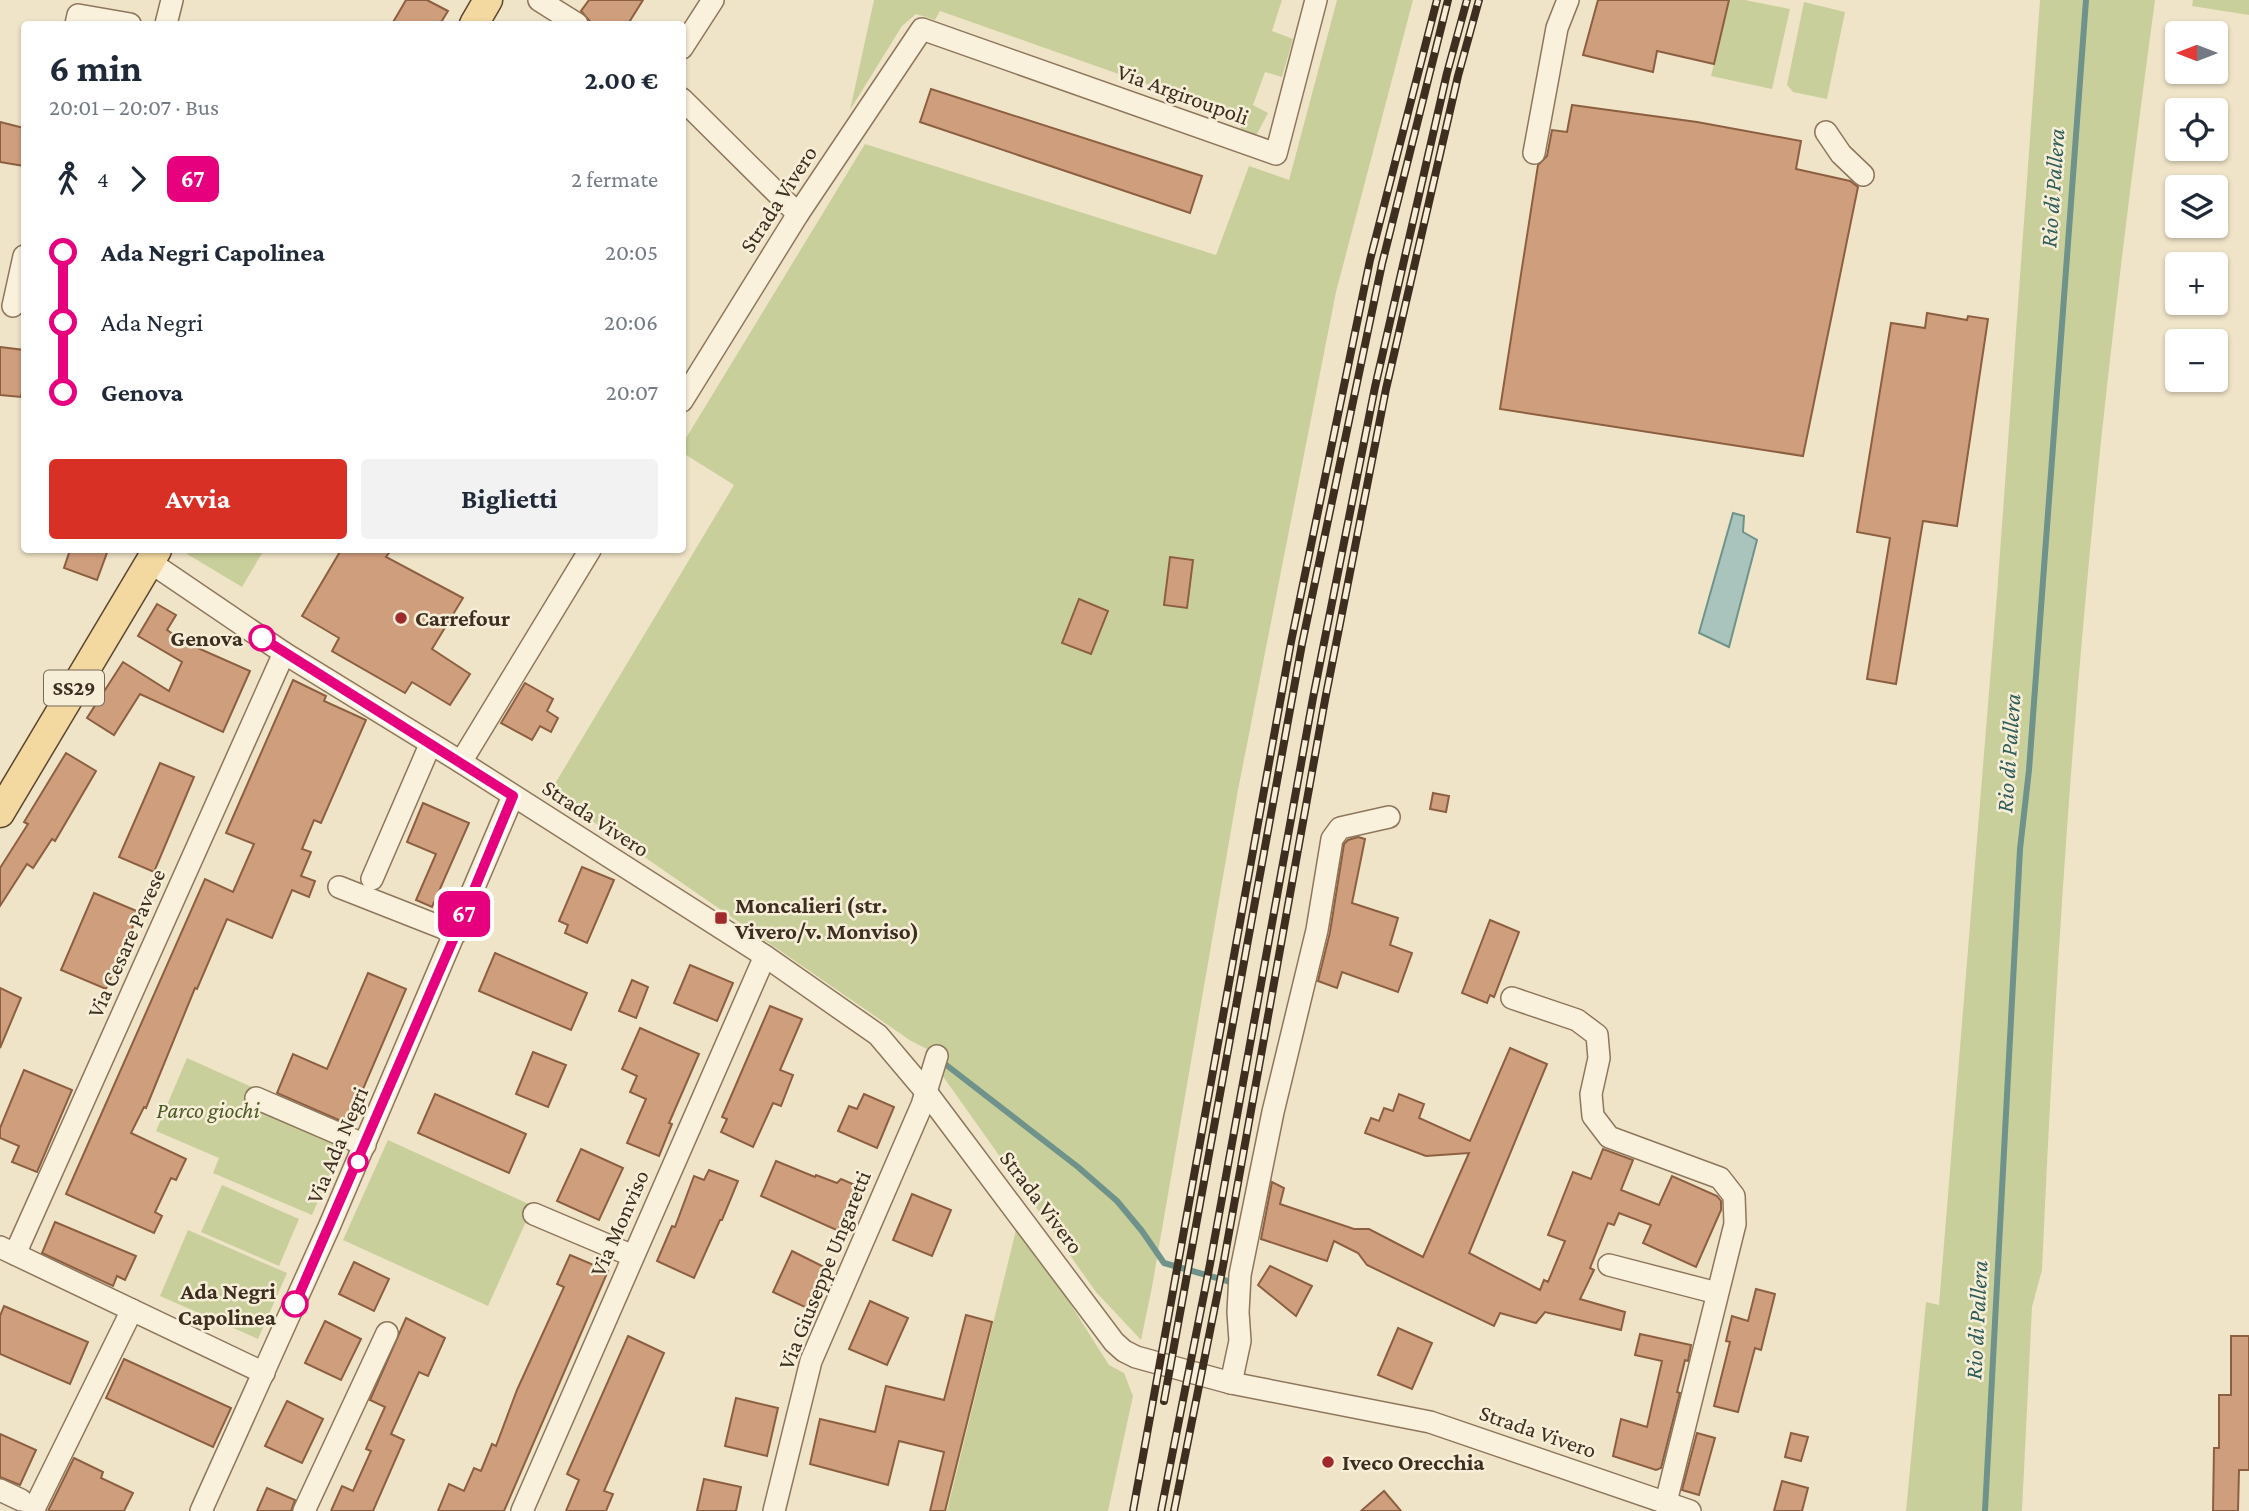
<!DOCTYPE html>
<html lang="it">
<head>
<meta charset="utf-8">
<style>
  body { margin:0; font-family:"Crimson Pro",serif; background:#f2f2f3; color:#1f2937; height:100vh; display:flex; flex-direction:column; font-size:26px; white-space:nowrap }
  * { box-sizing:border-box; margin:0 }
  p { font-size:23px; color:#747a83 }
  .icon { flex:none; width:38px; height:38px; fill:none; stroke:currentColor; stroke-width:2; stroke-linecap:round; stroke-linejoin:round }
  .map { position:relative; flex:1; overflow:hidden }
  .side { position:absolute; left:21px; top:21px; width:665px; height:532px; display:flex; flex-direction:column; background:#fff; border-radius:7px; box-shadow:0 2px 5px #0004 }
  .side>* { flex:none }
  .badge { padding:0 14px; border-radius:10px; font-size:24px; line-height:46px }
  .needle { width:46px; rotate:270deg }
  .controls { position:absolute; left:2165px; top:21px; display:grid; gap:14px }
  .controls a { display:grid; place-items:center; width:63px; height:63px; border-radius:7px; background:#fff; box-shadow:0 2px 5px #0004; font-size:35px }
  .map>.badge { position:absolute; translate:-50% -50%; box-shadow:0 0 0 4px #fff }
  .legs { display:flex; align-items:center; gap:10px; height:77px; padding:0 28px; font-size:23px }
  .legs p { margin-inline-start:auto }
  .head { display:flex; align-items:center; justify-content:space-between; height:119px; padding:0 28px }
  h1 { font-size:38px; font-weight:700; line-height:52px }
  .primary-button { display:flex; gap:14px; margin-top:auto; padding:14px 28px }
  .primary-button a { flex:1; height:80px; border-radius:7px; background:#d93025; color:#fff; font-size:28px; font-weight:700; line-height:80px; text-align:center }
  .primary-button a+a { background:#f2f2f3; color:#1f2937 }
  ul { padding:0 28px; list-style:none }
  li { display:flex; align-items:center; gap:24px; height:70px; font-size:26px }
  li i { display:grid; place-items:center; width:10px; height:100%; margin:0 9px; background:currentColor }
  li i::after { content:''; width:18px; height:18px; margin:-9px; border:5px solid; border-radius:50%; background:#fff }
  li p { margin-inline-start:auto }
  li:first-child i { background:linear-gradient(#0000 50%,currentColor 0) }
  li:last-child i { background:linear-gradient(currentColor 50%,#0000 0) }
  .map>svg:first-child { display:block }
  .green { fill:#c9cf9b }
  .water { fill:#a9c4bc; stroke:#6f938a; stroke-width:2 }
  .lines { fill:none; stroke-linecap:round; stroke-linejoin:round }
  .stream { stroke:#6f938a; stroke-width:6 }
  .building { fill:#cf9f7d; stroke:#8d5f41; stroke-width:2 }
  .minor-casing { stroke:#8d765c; stroke-width:24 }
  .major-casing { stroke:#5b4430; stroke-width:31 }
  .minor { stroke:#faf1dc; stroke-width:21 }
  .major { stroke:#f3d9a0; stroke-width:28 }
  .rail-casing { stroke:#3d2e20; stroke-width:8 }
  .rail { stroke:#f7eed8; stroke-width:5; stroke-dasharray:16; stroke-linecap:butt }
  .line-1-casing { stroke:#fff; stroke-width:16 }
  .line-1 { stroke:#e6007e; stroke-width:10 }
  .poi-dot { fill:#9e2a2b; stroke:#f7eed8; stroke-width:2.5 }
  .stop-1-dot { fill:#fff; stroke:#e6007e; stroke-width:3.5 }
  .labels { text-anchor:middle; dominant-baseline:central; stroke-width:5; stroke-linejoin:round; paint-order:stroke }
  .shield { fill:#f7eed8; stroke:#756857; stroke-width:2 }
  .shield-label { font-size:21px; font-weight:bold; fill:#3d2e20 }
  .street-label { font-size:23px; fill:#3d2e20; stroke:#f7eed8 }
  .poi-label { font-size:23px; font-weight:bold; fill:#3d2e20; stroke:#f7eed8; text-anchor:start }
  .stop-label { font-size:23px; font-weight:bold; fill:#3d2e20; stroke:#f7eed8; text-anchor:end }
  .park-label { font-size:23px; font-style:italic; fill:#4d5a26; stroke:#f7eed8 }
  .water-label { font-size:24px; font-style:italic; fill:#2f5d5a; stroke:#f7eed8 }
</style>
</head>
<body>
<div class="map">
<svg width="2249" height="1511" viewBox="0 0 2249 1511">
  <rect width="100%" height="100%" fill="#f0e4c8"/>
  <g class="green">
    <path d="M874,0h408l-10,31 21,8 -11,38 -17,-5 -12,33 15,8 -11,21h-9l-8,-4 3,-12 -303,-107 -5,9 -19,-6 -14,12 -52,84z"/>
    <path d="M1337,0h76l-77,292 -98,498 -86,497 -11,53 -45,-48 -154,-217 3,-17 -34,-17 -361,-249 184,-307 -51,-32v-10l182,-299 351,111 33,-89 40,14z"/>
    <path d="M1729,0h16l45,9 -18,80 -61,-13z"/>
    <path d="M2040,0h115c-27,201 -52,403 -70,605 -20,221 -33,443 -43,665l-10,37 -10,204h-116l20,-209 13,3 58,-711z"/>
    <path d="M2193,0h56v15l-57,-9z"/>
    <path d="M1804,2l41,10 -18,87 -34,-7 -6,-7z"/>
    <path d="M190,550h74l-22,37 -55,-33z"/>
    <path d="M187,1058l67,30 -7,15 95,43 -30,69 -99,-42 6,-15 -63,-27z"/>
    <path d="M388,1140l145,66 -45,100 -145,-66z"/>
    <path d="M222,1185l77,34 -20,47 -78,-34z"/>
    <path d="M1017,1226l47,68 45,71 15,8 9,23 -25,115h-161z"/>
    <path d="M188,1230l99,43 -29,66 -98,-43z"/>
  </g>
  <path class="water" d="M1733,513l11,3 -1,16 14,8 -28,107 -30,-14z"/>
  <g class="lines">
    <g class="stream">
      <path d="M945,1064l133,103 39,34 25,30 22,32 67,19"/>
      <path d="M1985,1511l35,-662 9,-79 57,-770"/>
    </g>
  </g>
  <g class="building">
    <path d="M406,0h21l21,11 -8,13h-48z"/>
    <path d="M589,0h54l-15,24h-36l-11,-13z"/>
    <path d="M1598,0h131l-15,64 -57,-13 -4,21 -70,-17z"/>
    <path d="M931,89l271,87 -12,37 -270,-91z"/>
    <path d="M1572,105l125,17 104,19 -5,28 54,12 8,6 -55,269 -303,-47 38,-244 9,-9 5,-26 15,2z"/>
    <path d="M0,122l24,6v38l-24,-4z"/>
    <path d="M1927,313l40,7 1,-4 20,3 -31,207 -34,-5 -27,163 -29,-5 23,-141 -33,-6 34,-209 34,5z"/>
    <path d="M0,347l24,3v32l-3,15 -21,-2z"/>
    <path d="M70,550h38l-11,30 -33,-12z"/>
    <path d="M341,550h50l-5,7 77,41 -31,51 38,25 -20,31 -38,-23 -7,11 -73,-42 7,-13 -37,-22z"/>
    <path d="M1170,557l23,3 -6,48 -23,-3z"/>
    <path d="M1079,599l29,12 -17,43 -29,-11z"/>
    <path d="M157,604l19,11 -9,15 9,6 -1,2 75,33 -27,61 -83,-38 -26,41 -27,-17 36,-56 46,29 13,-29 -44,-26z"/>
    <path d="M293,680l33,16 -2,5 42,19 -45,103 -7,-3 -12,29 9,3 -10,24 14,5 -6,16 -17,-7 -20,48 -45,-19 -30,70 -2,-1 -49,120 -2,-1 -13,26 55,26 -10,21 -5,-2 -16,34 7,4 -8,17 -88,-39 139,-315 28,13 21,-48 -28,-11z"/>
    <path d="M525,683l28,16 -6,12 11,7 -7,14 -11,-6 -8,14 -31,-17z"/>
    <path d="M66,753l30,18 -41,70 -3,-2 -19,29 -6,-4 -27,42v-38l28,-44 -4,-2z"/>
    <path d="M160,763l34,14 -40,95 -35,-15z"/>
    <path d="M1433,793l16,3 -3,16 -16,-3z"/>
    <path d="M423,803l46,20 -37,84 -16,-7 20,-46 -29,-12z"/>
    <path d="M1358,837l7,2 -13,64 46,15 -8,27 22,8 -14,39 -56,-20 -5,16 -19,-7 12,-49 14,-88 4,-4z"/>
    <path d="M582,867l32,13 -27,63 -22,-10 3,-8 -9,-4z"/>
    <path d="M94,893l45,19 -33,77 -45,-19z"/>
    <path d="M1490,920l29,12 -25,65 -4,-2 -3,8 -25,-10z"/>
    <path d="M495,953l92,40 -16,37 -92,-39z"/>
    <path d="M690,965l43,18 -16,38 -43,-18z"/>
    <path d="M368,973l38,16 -58,135 -71,-31 16,-39 34,15z"/>
    <path d="M632,980l16,7 -12,31 -17,-7z"/>
    <path d="M0,988l21,10 -21,50z"/>
    <path d="M770,1006l32,13 -22,51 13,5 -12,31 -8,-3 -20,44 -32,-15 6,-13 -5,-2z"/>
    <path d="M640,1028l59,26 -30,69 3,1 -13,32 -32,-13 19,-44 -16,-7 7,-16 -15,-7z"/>
    <path d="M1510,1048l37,16 -78,189 71,37 4,-10 4,2 17,-41 -17,-6 25,-63 18,7 12,-30 30,11 -12,30 38,15 13,-29 45,20 4,5v9l-25,57 -53,-24 8,-18 -32,-12 -5,12 -6,-2 -18,45 4,2 -14,29 45,13 -4,18 -76,-18 -9,11 -36,-10 -6,13 -127,-61 -9,-12 -24,-12 -7,20 -66,-22 11,-57 12,6 -4,16 74,25h15l54,28 46,-104 -43,3 -61,-23 6,-15 8,3 5,-13 9,3 6,-17 25,10 -5,14 51,23z"/>
    <path d="M533,1052l33,13 -18,42 -32,-13z"/>
    <path d="M24,1070l48,20 -35,82 -25,-10 7,-16 -19,-8v-10z"/>
    <path d="M435,1094l91,40 -17,39 -91,-40z"/>
    <path d="M864,1094l30,13 -17,41 -39,-17 11,-25 8,3z"/>
    <path d="M581,1149l42,19 -24,52 -42,-19z"/>
    <path d="M776,1161l39,16 1,-2 21,8 4,-4 21,9 -19,45 -82,-37z"/>
    <path d="M709,1170l29,11 -16,39h-2l-26,58 -37,-17 15,-35 3,1 19,-51 10,4z"/>
    <path d="M912,1194l39,16 -19,46 -39,-16z"/>
    <path d="M55,1222l81,34 -11,24 -8,-4 -4,10 -71,-33z"/>
    <path d="M792,1251l34,17 -19,40 -34,-16z"/>
    <path d="M570,1255l38,16 -104,240h-66l11,-27 15,7 10,-23 7,3 11,-27 4,2 21,-56 47,-103 -7,-3z"/>
    <path d="M354,1262l35,17 -15,32 -35,-17z"/>
    <path d="M1270,1266l42,20 -16,30 -38,-31z"/>
    <path d="M1756,1289l19,5 -14,56 -6,-2 -17,64 -24,-6 16,-64 -4,-1 6,-25 16,5z"/>
    <path d="M870,1301l38,17 -21,47 -38,-16z"/>
    <path d="M4,1306l84,36 -18,42 -70,-30v-38z"/>
    <path d="M966,1315l26,7 -47,189h-15l14,-59 -45,-11 -11,44 -78,-21 10,-45 55,13 11,-46 58,14z"/>
    <path d="M406,1318l39,20 -17,38 -9,-4 -28,62 13,6 -31,71h-42l11,-25 11,5 18,-40 -5,-2 19,-42 -15,-7z"/>
    <path d="M325,1321l36,18 -20,41 -36,-17z"/>
    <path d="M1398,1328l34,15 -20,46 -34,-14z"/>
    <path d="M1640,1334l51,11 -3,16 -3,-1 -8,32 3,1 -19,75 -5,2 -43,-14 8,-37 26,8 15,-66 -27,-6z"/>
    <path d="M628,1336l36,17 -60,138 9,3 -7,17h-40l13,-31 -12,-6z"/>
    <path d="M2231,1336h18v134h-10l-1,41h-25l1,-63h5v-53h12z"/>
    <path d="M124,1359l107,49 -18,39 -107,-49z"/>
    <path d="M736,1398l42,10 -11,48 -42,-10z"/>
    <path d="M287,1401l36,18 -21,44 -37,-17z"/>
    <path d="M1697,1433l18,5 -16,57 -17,-5z"/>
    <path d="M1791,1433l17,4 -7,24 -16,-4z"/>
    <path d="M0,1434l36,16 -16,35 -20,-8z"/>
    <path d="M74,1458l29,14 -2,6 32,15 -9,18h-76z"/>
    <path d="M704,1479l37,8 -5,24h-39z"/>
    <path d="M1782,1481l26,7 -6,23h-28z"/>
    <path d="M267,1488l28,12 -4,11h-34z"/>
    <path d="M1384,1491l17,20h-40z"/>
  </g>
  <g class="lines">
    <defs>
      <g id="minor">
        <path d="M539,0l38,24"/>
        <path d="M76,24l2,-9 52,9"/>
        <path d="M166,24l6,-24"/>
        <path d="M682,48l31,-48"/>
        <path d="M682,99l116,115"/>
        <path d="M1826,132l15,22 22,21"/>
        <path d="M1534,153l23,-125 11,-28"/>
        <path d="M13,306l11,-50"/>
        <path d="M682,401l116,-187 124,-185 354,125 40,-154"/>
        <path d="M150,562l134,91 177,109 304,194 113,79 49,58 187,249 10,9 12,6 95,26 199,39 260,89"/>
        <path d="M461,762l129,-212"/>
        <path d="M372,879l58,-134"/>
        <path d="M339,887l117,46"/>
        <path d="M1512,998l65,22 20,15 2,23 -8,36 2,22 16,21 111,41 14,18 1,28 -69,278"/>
        <path d="M256,1098l109,47"/>
        <path d="M534,1214l99,42"/>
        <path d="M0,1247l264,126"/>
        <path d="M15,1254l269,-601"/>
        <path d="M1609,1265l108,28"/>
        <path d="M1231,1383l9,-42 -2,-29 2,-37 33,-163 44,-182 15,-91 8,-11 49,-11"/>
        <path d="M0,1490l21,10"/>
        <path d="M33,1511l99,-201"/>
        <path d="M201,1511l128,-284 184,-431"/>
        <path d="M304,1511l83,-178"/>
        <path d="M522,1511l243,-555"/>
        <path d="M774,1511l37,-150 111,-256 15,-49"/>
      </g>
      <g id="major">
        <path d="M474,24l14,-24"/>
        <path d="M0,813l157,-263"/>
      </g>
    </defs>
    <use href="#minor" class="minor-casing"/>
    <use href="#major" class="major-casing"/>
    <use href="#minor" class="minor"/>
    <use href="#major" class="major"/>
    <defs>
      <g id="rail">
        <path d="M1164,1401l138,-757 80,-380 66,-264"/>
        <path d="M1133,1511l158,-869 79,-382 67,-260"/>
        <path d="M1161,1511l49,-247 103,-566 62,-311 72,-314 20,-73"/>
        <path d="M1174,1511l49,-245 102,-566 61,-311 72,-313 21,-76"/>
      </g>
    </defs>
    <use href="#rail" class="rail-casing"/>
    <use href="#rail" class="rail"/>
  </g>
  <g class="lines">
    <defs>
      <path id="line-1" d="M262,638l251,158 -57,137 -161,371"/>
    </defs>
    <use href="#line-1" class="line-1-casing"/>
    <use href="#line-1" class="line-1"/>
  </g>
  <g class="poi-dot">
    <circle cx="401" cy="618" r="7"/>
    <rect x="714" y="911" width="14" height="14" rx="3.5"/>
    <circle cx="1328" cy="1462" r="7"/>
  </g>
  <g class="stop-1-dot">
    <circle cx="262" cy="638" r="12"/>
    <circle cx="358" cy="1162" r="9"/>
    <circle cx="295" cy="1304" r="12"/>
  </g>
  <g class="labels">
    <rect class="shield" x="44" y="670.5" width="60" height="35" rx="5"/>
    <g class="shield-label">
      <text x="74" y="688">SS29</text>
    </g>
    <g class="street-label">
      <text transform="translate(1183 94) rotate(20)">Via Argiroupoli</text>
      <text transform="translate(778 199) rotate(-57)">Strada Vivero</text>
      <text transform="translate(596 818) rotate(33)">Strada Vivero</text>
      <text transform="translate(126 943) rotate(-66)">Via Cesare Pavese</text>
      <text transform="translate(337 1145) rotate(-67)">Via Ada Negri</text>
      <text transform="translate(1042 1202) rotate(53)">Strada Vivero</text>
      <text transform="translate(619 1223) rotate(-66)">Via Monviso</text>
      <text transform="translate(824 1270) rotate(-68)">Via Giuseppe Ungaretti</text>
      <text transform="translate(1538 1431) rotate(19)">Strada Vivero</text>
    </g>
    <g class="poi-label">
      <text x="415" y="618">Carrefour</text>
      <text x="735" y="905">Moncalieri (str.<tspan x="735" dy="26">Vivero/v. Monviso)</tspan></text>
      <text x="1342" y="1462">Iveco Orecchia</text>
    </g>
    <g class="stop-label">
      <text x="243" y="638">Genova</text>
      <text x="276" y="1291">Ada Negri<tspan x="276" dy="26">Capolinea</tspan></text>
    </g>
    <g class="park-label">
      <text x="208" y="1110">Parco giochi</text>
    </g>
    <g class="water-label">
      <text transform="translate(2052 188) rotate(-86)">Rio di Pallera</text>
      <text transform="translate(2008 753) rotate(-86)">Rio di Pallera</text>
      <text transform="translate(1976 1320) rotate(-87)">Rio di Pallera</text>
    </g>
  </g>
</svg>
<div class="controls">
<a><svg class="needle" viewBox="-14 -14 28 28"><path d="M0-13l5 13h-10z" fill="#e53935"/><path d="M0 13l5-13h-10z" fill="#747a83"/></svg></a>
<a><svg class="icon" aria-label="locate" viewBox="0 0 24 24"><circle cx="12" cy="12" r="6"/><path d="M12 2v4M12 18v4M2 12h4M18 12h4"/></svg></a>
<a><svg class="icon" aria-label="layers" viewBox="0 0 24 24"><path d="M12 4l9 5-9 5-9-5zM3 14l9 5 9-5"/></svg></a>
<a>+</a>
<a>−</a>
</div>
<b class="badge" style="left:464px;top:914px;background:#e6007e;color:#fff">67</b>
<section class="side">
<div class="head"><div><h1>6 min</h1><p>20:01 – 20:07 · Bus</p></div><b>2.00 €</b></div>
<div class="legs"><svg class="icon" aria-label="walk" viewBox="0 0 24 24"><circle cx="13" cy="4" r="2"/><path d="M13 8l-2 6 4 7M11 14l-3 7M7 12l3-4h3l4 4"/></svg>4<svg class="icon" aria-label="forward" viewBox="0 0 24 24"><path d="M9 5l7 7-7 7"/></svg><b class="badge" style="background:#e6007e;color:#fff">67</b><p>2 fermate</p></div>
<ul>
<li><i style="color:#e6007e"></i><b>Ada Negri Capolinea</b><p>20:05</p></li>
<li><i style="color:#e6007e"></i><span>Ada Negri</span><p>20:06</p></li>
<li><i style="color:#e6007e"></i><b>Genova</b><p>20:07</p></li>
</ul>
<div class="primary-button"><a>Avvia</a><a>Biglietti</a></div>
</section>
</div>
</body>
</html>
